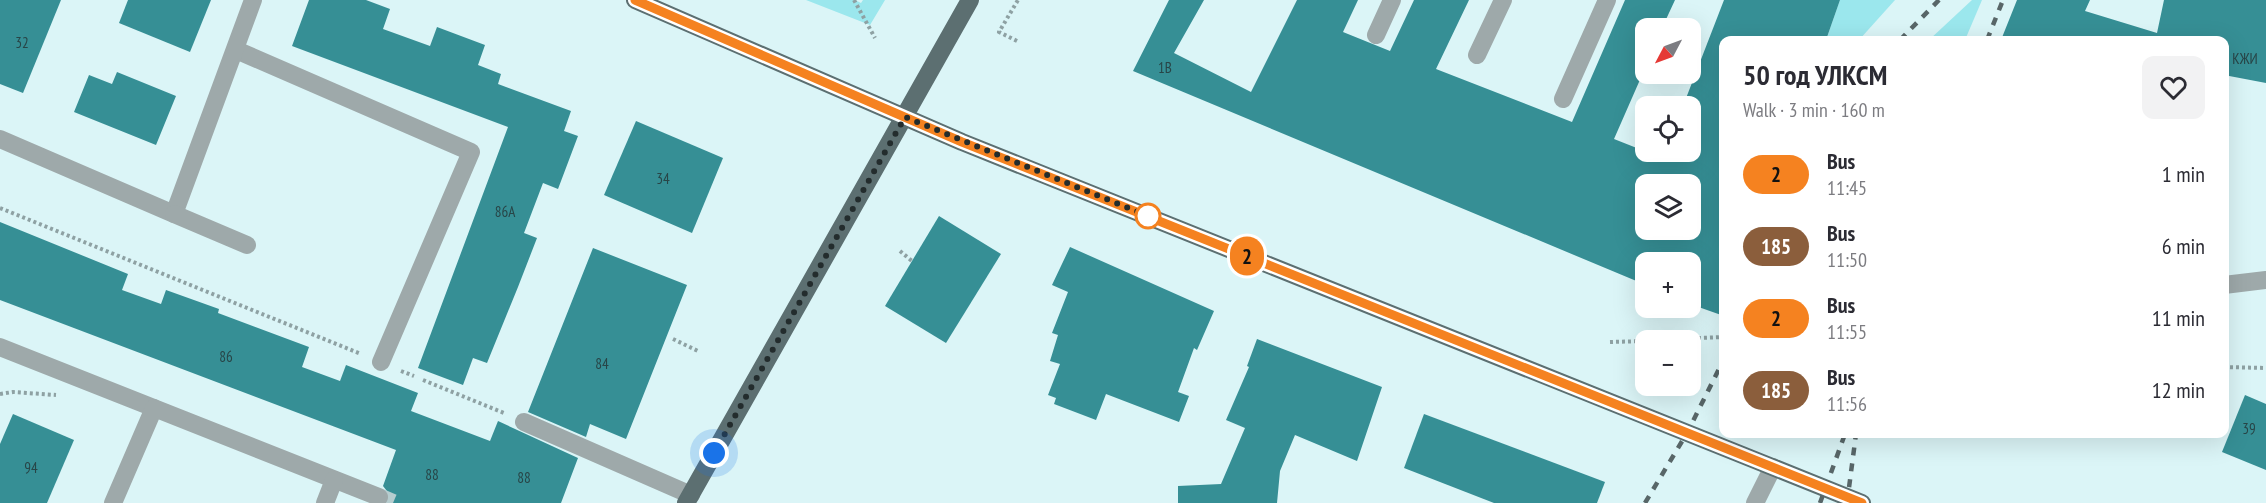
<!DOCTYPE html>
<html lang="en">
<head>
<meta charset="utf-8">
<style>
  body { margin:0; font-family:"PT Sans Narrow",sans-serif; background:#f2f2f3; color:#2b2b33; height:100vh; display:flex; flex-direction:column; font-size:22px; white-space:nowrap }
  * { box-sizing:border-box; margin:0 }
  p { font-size:20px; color:#7c7c81 }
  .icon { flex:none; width:33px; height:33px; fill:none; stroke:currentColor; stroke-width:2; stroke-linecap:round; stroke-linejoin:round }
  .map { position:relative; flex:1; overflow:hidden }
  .side { position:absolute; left:1719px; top:36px; width:510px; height:402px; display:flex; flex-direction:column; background:#fff; border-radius:12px; box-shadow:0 6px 24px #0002 }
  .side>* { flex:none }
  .badge { padding:0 12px; border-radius:20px; font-size:21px; line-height:39px }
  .needle { width:39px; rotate:229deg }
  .fabs { position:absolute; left:1635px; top:18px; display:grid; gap:12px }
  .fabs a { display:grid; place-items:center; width:66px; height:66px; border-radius:12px; background:#fff; box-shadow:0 6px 24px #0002; font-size:30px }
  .you { position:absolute; width:30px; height:30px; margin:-15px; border:4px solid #fff; border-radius:50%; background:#1a73e8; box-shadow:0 0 0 9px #1a73e833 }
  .map>.badge { position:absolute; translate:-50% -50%; box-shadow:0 0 0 3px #fff }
  .round { display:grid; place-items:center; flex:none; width:63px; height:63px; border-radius:12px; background:#f2f2f3 }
  .head { display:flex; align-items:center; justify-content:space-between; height:102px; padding:0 24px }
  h1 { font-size:28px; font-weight:600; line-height:45px }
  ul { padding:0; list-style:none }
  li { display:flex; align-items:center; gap:18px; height:72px; padding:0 24px }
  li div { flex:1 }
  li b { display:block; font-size:22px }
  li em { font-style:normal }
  li .badge { min-width:66px; font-weight:700; text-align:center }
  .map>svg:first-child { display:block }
  .green { fill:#9be7ed }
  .building { fill:#368f95; fill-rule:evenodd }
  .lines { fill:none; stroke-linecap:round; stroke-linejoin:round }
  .minor-tunnel { stroke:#b6cdcf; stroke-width:18; stroke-dasharray:18 9; stroke-linecap:butt }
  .path { stroke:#8ea1a3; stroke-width:4; stroke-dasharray:3 3; stroke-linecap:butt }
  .minor { stroke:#9ea9aa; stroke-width:18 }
  .major { stroke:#5c6f71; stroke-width:18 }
  .rail { stroke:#586668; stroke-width:4.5; stroke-dasharray:8 8; stroke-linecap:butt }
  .line-casing { stroke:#fff; stroke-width:14 }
  .line { stroke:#f58220; stroke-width:9 }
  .walk { stroke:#232c2d; stroke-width:6; stroke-dasharray:0 10.8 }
  .stop-dot { fill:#fff; stroke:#f58220; stroke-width:3 }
  .labels { text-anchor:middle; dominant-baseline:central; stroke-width:4.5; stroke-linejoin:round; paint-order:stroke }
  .number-label { font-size:15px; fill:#284547 }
</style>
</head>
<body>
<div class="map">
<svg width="2266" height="503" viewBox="0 0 2266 503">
  <rect width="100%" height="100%" fill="#dbf5f7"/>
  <g class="green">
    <path d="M806,0h49l6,3 2,-3h22l-15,25z"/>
    <path d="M1840,0h55l-36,40h-33z"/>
    <path d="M1972,0h10l-17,40h-36z"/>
  </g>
  <g class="building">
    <path d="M0,0h61l-38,93 -23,-9z"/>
    <path d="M128,0h83l-21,52 -71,-29z"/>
    <path d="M309,0h57l24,9 -7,20 47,17 7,-19 48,18 -7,20 23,9 -3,10 73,27 -7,20 14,5 -20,53 -15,-6 -19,50 13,5 -19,49 -31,76 -14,-5 -10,27 -45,-17 90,-241 -216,-81z"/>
    <path d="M1169,0h35l-30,53 77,39 46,-92h61l-15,32 47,19 24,-51h55l-33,69 136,53 53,-122h50l-13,28h-16v38l-32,73 48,19 3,-6h25v-46h-7l41,-106h116l-14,40h-102v276l-34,-12v-42h-44v23l-513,-214zM1646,184h44v46h-44z"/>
    <path d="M2017,0h73l-5,11 72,22 7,-33h102v83l-42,-8v-35h-223z"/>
    <path d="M117,72l59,24 -20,49 -82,-33 15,-37 23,9z"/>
    <path d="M636,121l87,37 -31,75 -88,-38z"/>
    <path d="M939,216l62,38 -55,89 -61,-37z"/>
    <path d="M0,222l128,52 -6,16 39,14 5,-14 53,19 -1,4 91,34 -7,20 38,14 6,-16 72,28 -7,18 79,30 8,-20 80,37 -17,45h-173l2,-8 -7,-9 13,-36 -396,-150z"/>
    <path d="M1070,247l144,64 -17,39 -3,-2 -16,44 11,4 -10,26 -73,-28 -10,26 -42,-16 2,-6 -8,-3 12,-31 -10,-3 8,-26 -6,-2 16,-41 -16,-7z"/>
    <path d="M593,248l94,37 -61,154 -36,-15 -4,13 -58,-25z"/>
    <path d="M1257,339l125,48 -25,74 -62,-26 -15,36 -3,32h-99v-17l43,-2 24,-56 -19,-8 23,-53 -2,-1z"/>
    <path d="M2245,395l21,9v66l-44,-18z"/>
    <path d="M13,414l61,26 -27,63h-47v-59z"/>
    <path d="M1424,414l181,68 -8,21h-103l-90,-35z"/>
  </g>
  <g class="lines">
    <path class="minor-tunnel" d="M379,497l14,6"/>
    <g class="path">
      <path d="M854,0l21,38"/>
      <path d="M1017,41l-18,-9 19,-32"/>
      <path d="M0,208l361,146"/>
      <path d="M900,251l12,10"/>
      <path d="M673,339l25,12"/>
      <path d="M1650,340l74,-3"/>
      <path d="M1610,342l36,-1"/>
      <path d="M2224,367l42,1"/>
      <path d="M401,371l13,5"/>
      <path d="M423,380l81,33"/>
      <path d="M0,394l13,-2 43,3"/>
    </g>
    <g class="minor">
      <path d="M1376,35l16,-35"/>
      <path d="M236,50l235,102 -90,210"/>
      <path d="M1477,55l26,-55"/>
      <path d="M1563,99l44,-99"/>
      <path d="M0,139l174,75 79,-214"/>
      <path d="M174,214l73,31"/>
      <path d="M2224,285l42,-5"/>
      <path d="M0,347l154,61"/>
      <path d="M524,422l167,73"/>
      <path d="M113,503l41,-95 225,89"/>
      <path d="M325,503l9,-23"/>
      <path d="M1755,503l18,-36"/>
    </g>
    <g class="major">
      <path d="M635,0l327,142 900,361"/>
      <path d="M686,503l284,-503"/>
    </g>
    <g class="rail">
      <path d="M1900,40l39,-40"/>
      <path d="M1987,40l16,-40"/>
      <path d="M1645,503l42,-70 37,-74"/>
      <path d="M1820,503l25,-69"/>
      <path d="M1847,503l9,-69"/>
    </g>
  </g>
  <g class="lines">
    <defs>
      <path id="line" d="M635,0l327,142 900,361"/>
    </defs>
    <use href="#line" class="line-casing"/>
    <use href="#line" class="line"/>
    <path class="walk" d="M714,453l191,-336 243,99"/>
  </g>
  <circle class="stop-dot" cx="1148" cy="216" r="12"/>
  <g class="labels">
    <g class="number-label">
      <text x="22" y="42">32</text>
      <text x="2245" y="58">КЖИ</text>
      <text x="1165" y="67">1В</text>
      <text x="663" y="178">34</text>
      <text x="505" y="211">86А</text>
      <text x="226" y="356">86</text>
      <text x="602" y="363">84</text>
      <text x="2249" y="428">39</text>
      <text x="31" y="467">94</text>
      <text x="432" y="474">88</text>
      <text x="524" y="477">88</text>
    </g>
  </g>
</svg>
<div class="fabs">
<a><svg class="needle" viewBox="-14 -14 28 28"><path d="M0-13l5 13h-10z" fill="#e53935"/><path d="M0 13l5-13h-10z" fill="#7c7c81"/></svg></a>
<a><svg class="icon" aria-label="locate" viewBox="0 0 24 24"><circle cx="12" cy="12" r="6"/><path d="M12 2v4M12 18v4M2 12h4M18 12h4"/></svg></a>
<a><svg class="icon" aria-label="layers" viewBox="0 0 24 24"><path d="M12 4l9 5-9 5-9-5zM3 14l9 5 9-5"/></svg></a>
<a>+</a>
<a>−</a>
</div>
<div class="you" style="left:714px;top:453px"></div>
<b class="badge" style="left:1247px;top:256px;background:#f58220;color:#111">2</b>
<section class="side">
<div class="head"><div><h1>50 год УЛКСМ</h1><p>Walk · 3 min · 160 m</p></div><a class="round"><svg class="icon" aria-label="heart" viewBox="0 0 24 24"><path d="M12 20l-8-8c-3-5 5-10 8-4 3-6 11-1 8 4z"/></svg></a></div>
<ul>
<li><span class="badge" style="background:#f58220;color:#111">2</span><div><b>Bus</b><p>11:45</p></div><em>1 min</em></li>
<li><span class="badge" style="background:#8b5e3c;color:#fff">185</span><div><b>Bus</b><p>11:50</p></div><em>6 min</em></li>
<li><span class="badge" style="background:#f58220;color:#111">2</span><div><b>Bus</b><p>11:55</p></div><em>11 min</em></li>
<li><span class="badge" style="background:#8b5e3c;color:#fff">185</span><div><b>Bus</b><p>11:56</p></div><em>12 min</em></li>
</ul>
</section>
</div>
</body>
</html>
